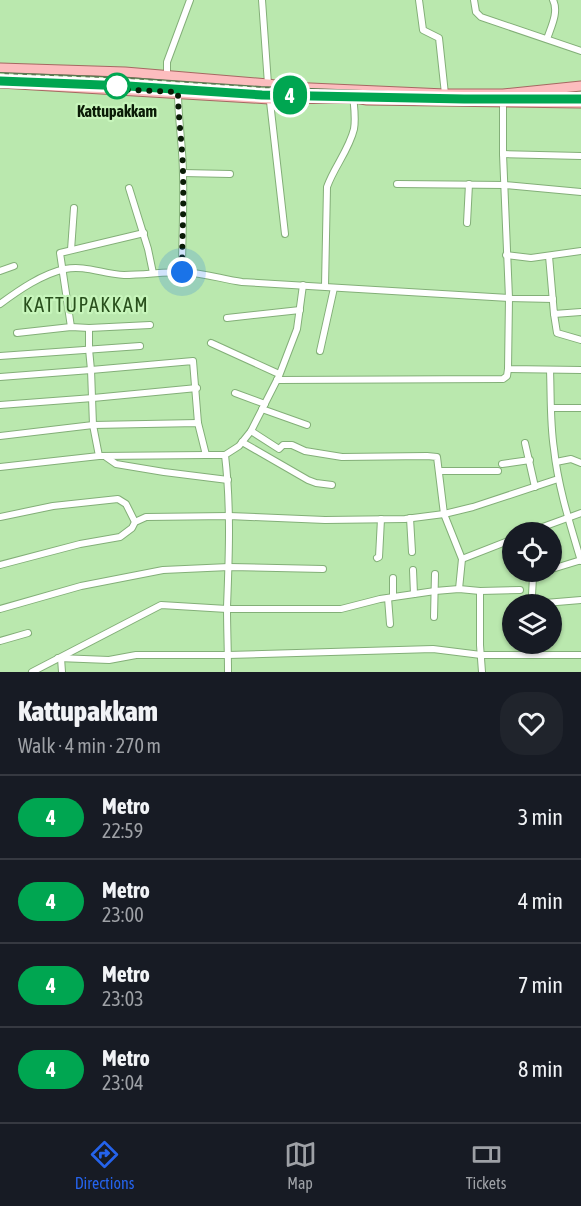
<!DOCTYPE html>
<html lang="en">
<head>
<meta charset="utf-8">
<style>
  body { margin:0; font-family:"Asap Condensed",sans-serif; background:#20242c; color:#f1f3f6; height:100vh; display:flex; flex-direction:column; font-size:22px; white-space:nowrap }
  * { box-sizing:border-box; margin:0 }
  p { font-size:20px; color:#9ea1a6 }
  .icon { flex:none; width:33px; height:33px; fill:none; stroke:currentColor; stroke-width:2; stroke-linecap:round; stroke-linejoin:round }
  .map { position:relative; height:672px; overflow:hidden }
  .drawer { display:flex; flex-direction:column; background:#171b24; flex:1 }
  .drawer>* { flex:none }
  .badge { padding:0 12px; border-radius:20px; font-size:21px; line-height:39px }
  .fabs { position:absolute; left:502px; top:522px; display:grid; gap:12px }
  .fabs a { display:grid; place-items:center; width:60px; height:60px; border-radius:50%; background:#171b24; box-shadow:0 2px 4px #0004; font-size:30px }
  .you { position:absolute; width:30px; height:30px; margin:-15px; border:4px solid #fff; border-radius:50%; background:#1a73e8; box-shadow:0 0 0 9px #1a73e833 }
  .map>.badge { position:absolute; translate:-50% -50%; box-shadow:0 0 0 3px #fff }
  .round { display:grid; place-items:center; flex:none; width:63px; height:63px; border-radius:24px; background:#20242c }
  .summary { display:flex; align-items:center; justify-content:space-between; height:102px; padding:0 18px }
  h1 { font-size:28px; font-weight:800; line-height:45px }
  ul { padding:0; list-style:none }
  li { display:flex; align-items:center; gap:18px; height:84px; padding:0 18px; border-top:2px solid #363941 }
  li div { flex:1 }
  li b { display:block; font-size:22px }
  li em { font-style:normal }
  li .badge { min-width:66px; font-weight:700; text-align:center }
  .menu { display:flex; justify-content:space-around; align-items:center; height:84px; border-top:2px solid #363941; background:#171b24; font-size:16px; color:#9ea1a6 }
  .menu a { display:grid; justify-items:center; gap:3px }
  .menu .selected { color:#2563eb }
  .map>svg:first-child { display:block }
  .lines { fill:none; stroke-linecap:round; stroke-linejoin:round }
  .street-casing { stroke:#83af78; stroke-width:8 }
  .primary-casing { stroke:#a66862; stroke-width:11 }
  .street { stroke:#fff; stroke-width:6 }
  .primary { stroke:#fcbdbe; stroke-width:9 }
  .rail-casing { stroke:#5a7852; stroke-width:4 }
  .rail { stroke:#c7f5bb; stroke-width:1.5; stroke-dasharray:4.5; stroke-linecap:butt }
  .line-casing { stroke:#fff; stroke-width:14 }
  .line { stroke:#00a651; stroke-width:9 }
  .walk { stroke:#0a1b06; stroke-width:6; stroke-dasharray:0 10.8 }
  .stop-dot { fill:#fff; stroke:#00a651; stroke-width:3 }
  .labels { text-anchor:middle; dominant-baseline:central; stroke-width:4.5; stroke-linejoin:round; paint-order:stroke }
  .stop-label { font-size:16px; font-weight:bold; fill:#0a1b06; stroke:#c7f5bb }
  .quarter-label { font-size:20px; letter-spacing:1.5px; fill:#284f1c; stroke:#c7f5bb }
</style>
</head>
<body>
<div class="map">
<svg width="581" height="672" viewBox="0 0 581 672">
  <rect width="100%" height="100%" fill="#bae8ae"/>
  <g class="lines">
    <defs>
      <g id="street">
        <path d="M262,0l6,84 17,150"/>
        <path d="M419,0l4,30 16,8 6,56"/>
        <path d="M474,0l2,12 5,5 100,34"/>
        <path d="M547,39c4,-12 12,-27 6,-39"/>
        <path d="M167,75v-13l23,-62"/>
        <path d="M178,92c0,28 5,55 5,83 1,33 -1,65 -1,97"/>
        <path d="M503,101v53l6,144 -1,71 73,1"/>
        <path d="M503,154l78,2"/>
        <path d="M183,173l47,1"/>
        <path d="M397,184l108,1 76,7"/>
        <path d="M129,188l19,61 5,24"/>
        <path d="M467,223l2,-39"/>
        <path d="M71,250l3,-42"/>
        <path d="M506,255l25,3 50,-7"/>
        <path d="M549,256l5,58 27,-2"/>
        <path d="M0,271l14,-5"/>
        <path d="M325,286l2,-99c7,-20 22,-37 27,-58 2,-11 0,-23 -1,-34"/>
        <path d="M0,304c19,-14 42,-30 65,-35 20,-4 38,5 59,6 19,0 39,-3 59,-3 20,1 39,7 59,10l267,16 44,1"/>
        <path d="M554,314l3,19 24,7"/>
        <path d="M227,318l73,-8"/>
        <path d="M71,327l-11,-74 84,-20"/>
        <path d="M89,328v21l2,21 2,55 6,31"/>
        <path d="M17,333l54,-6 18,1 61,-3"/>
        <path d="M211,343l68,31"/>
        <path d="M320,351l14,-63"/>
        <path d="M0,356l140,-10"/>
        <path d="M550,370c1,26 0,53 4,79 4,38 16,75 27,112"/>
        <path d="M0,377l91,-7 102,-9 5,62"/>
        <path d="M277,380l226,-1 4,-3 1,-7"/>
        <path d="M235,393l30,11"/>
        <path d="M0,405l93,-7 104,-10"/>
        <path d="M551,408h30"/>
        <path d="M262,409l45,16"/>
        <path d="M251,431l28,18 4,-4h9l13,6 37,6 85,-1 10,1 7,57 18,45 -3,30"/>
        <path d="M0,436l93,-11 105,-2 8,32h19"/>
        <path d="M242,442l66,38 8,3 16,2"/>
        <path d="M525,443l10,44"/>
        <path d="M106,457l10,7 48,8 64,8"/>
        <path d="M556,462l15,-3 10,4"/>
        <path d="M502,464l28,-4"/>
        <path d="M0,467l99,-11 107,-1"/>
        <path d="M439,471h59"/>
        <path d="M0,517l53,-11 65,-7 8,5 9,18"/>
        <path d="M410,518l2,34"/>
        <path d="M529,532l52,-19"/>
        <path d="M377,558l2,-1 2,-38"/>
        <path d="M462,559l51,-20"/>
        <path d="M0,565l80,-21 40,-7 12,-9 3,-6 11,-5 83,-1 96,4 80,-1 39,-5 29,-7 85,-28"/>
        <path d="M552,569l29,-9"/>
        <path d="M413,570l1,24"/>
        <path d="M543,572l-6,1 -4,4 -1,18 1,9 48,-4"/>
        <path d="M393,578v19"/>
        <path d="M480,591v54l2,27"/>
        <path d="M388,598l2,26"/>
        <path d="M0,609l81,-23 82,-16 66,-3 94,2"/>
        <path d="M434,617l1,-43"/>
        <path d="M0,641l28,-8"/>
        <path d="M58,658l51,2 27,-5h92l205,-6 48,6h100"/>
        <path d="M61,658l1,14"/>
        <path d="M32,672l129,-67 66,4h114l39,-10 55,-8 24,-2 21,2 40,-1"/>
        <path d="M228,672c0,-22 -1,-43 -1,-65 2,-51 4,-101 -2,-152l14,-9 12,-15 28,-55 18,-47 6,-44"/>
      </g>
      <g id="primary">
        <path d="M0,68l125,4 143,12 20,3 157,7h58l78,-8"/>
        <path d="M0,83l269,16 85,-1 13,2 214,3"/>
      </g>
    </defs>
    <use href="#street" class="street-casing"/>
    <use href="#primary" class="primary-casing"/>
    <use href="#street" class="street"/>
    <use href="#primary" class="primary"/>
    <defs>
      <path id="rail" d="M0,74l128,5 133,9 203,8 117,-2"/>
    </defs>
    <use href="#rail" class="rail-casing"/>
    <use href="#rail" class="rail"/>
  </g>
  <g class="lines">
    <defs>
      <path id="line" d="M0,81l128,5 134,9 202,4h117"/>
    </defs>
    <use href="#line" class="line-casing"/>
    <use href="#line" class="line"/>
    <path class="walk" d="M117,86l-5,3 66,3c0,28 5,55 5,83 1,33 -1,65 -1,97"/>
  </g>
  <circle class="stop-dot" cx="117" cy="86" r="12"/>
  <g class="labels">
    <g class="stop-label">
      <text x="117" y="111">Kattupakkam</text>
    </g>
    <g class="quarter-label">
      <text x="86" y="304">KATTUPAKKAM</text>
    </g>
  </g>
</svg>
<div class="fabs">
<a><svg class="icon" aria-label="locate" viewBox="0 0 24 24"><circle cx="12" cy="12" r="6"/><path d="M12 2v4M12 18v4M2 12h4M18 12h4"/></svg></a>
<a><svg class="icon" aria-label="layers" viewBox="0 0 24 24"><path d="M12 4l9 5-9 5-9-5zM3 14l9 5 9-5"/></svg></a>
</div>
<div class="you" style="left:182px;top:272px"></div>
<b class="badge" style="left:290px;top:95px;background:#00a651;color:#fff">4</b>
</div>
<section class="drawer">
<div class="summary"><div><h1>Kattupakkam</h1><p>Walk · 4 min · 270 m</p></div><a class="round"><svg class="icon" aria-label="heart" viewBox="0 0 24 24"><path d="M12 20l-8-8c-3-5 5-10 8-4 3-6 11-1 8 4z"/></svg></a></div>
<ul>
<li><span class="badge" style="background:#00a651;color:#fff">4</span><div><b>Metro</b><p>22:59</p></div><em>3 min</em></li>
<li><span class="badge" style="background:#00a651;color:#fff">4</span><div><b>Metro</b><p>23:00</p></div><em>4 min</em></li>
<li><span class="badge" style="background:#00a651;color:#fff">4</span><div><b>Metro</b><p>23:03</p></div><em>7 min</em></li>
<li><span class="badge" style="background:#00a651;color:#fff">4</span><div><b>Metro</b><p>23:04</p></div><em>8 min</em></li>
</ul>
</section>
<nav class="menu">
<a class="selected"><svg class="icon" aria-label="directions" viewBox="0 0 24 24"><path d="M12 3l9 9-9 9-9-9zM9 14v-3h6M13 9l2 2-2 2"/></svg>Directions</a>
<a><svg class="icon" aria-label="map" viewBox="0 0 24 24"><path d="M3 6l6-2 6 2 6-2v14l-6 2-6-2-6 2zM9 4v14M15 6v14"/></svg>Map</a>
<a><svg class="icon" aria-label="tickets" viewBox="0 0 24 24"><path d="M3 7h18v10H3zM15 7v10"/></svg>Tickets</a>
</nav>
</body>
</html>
